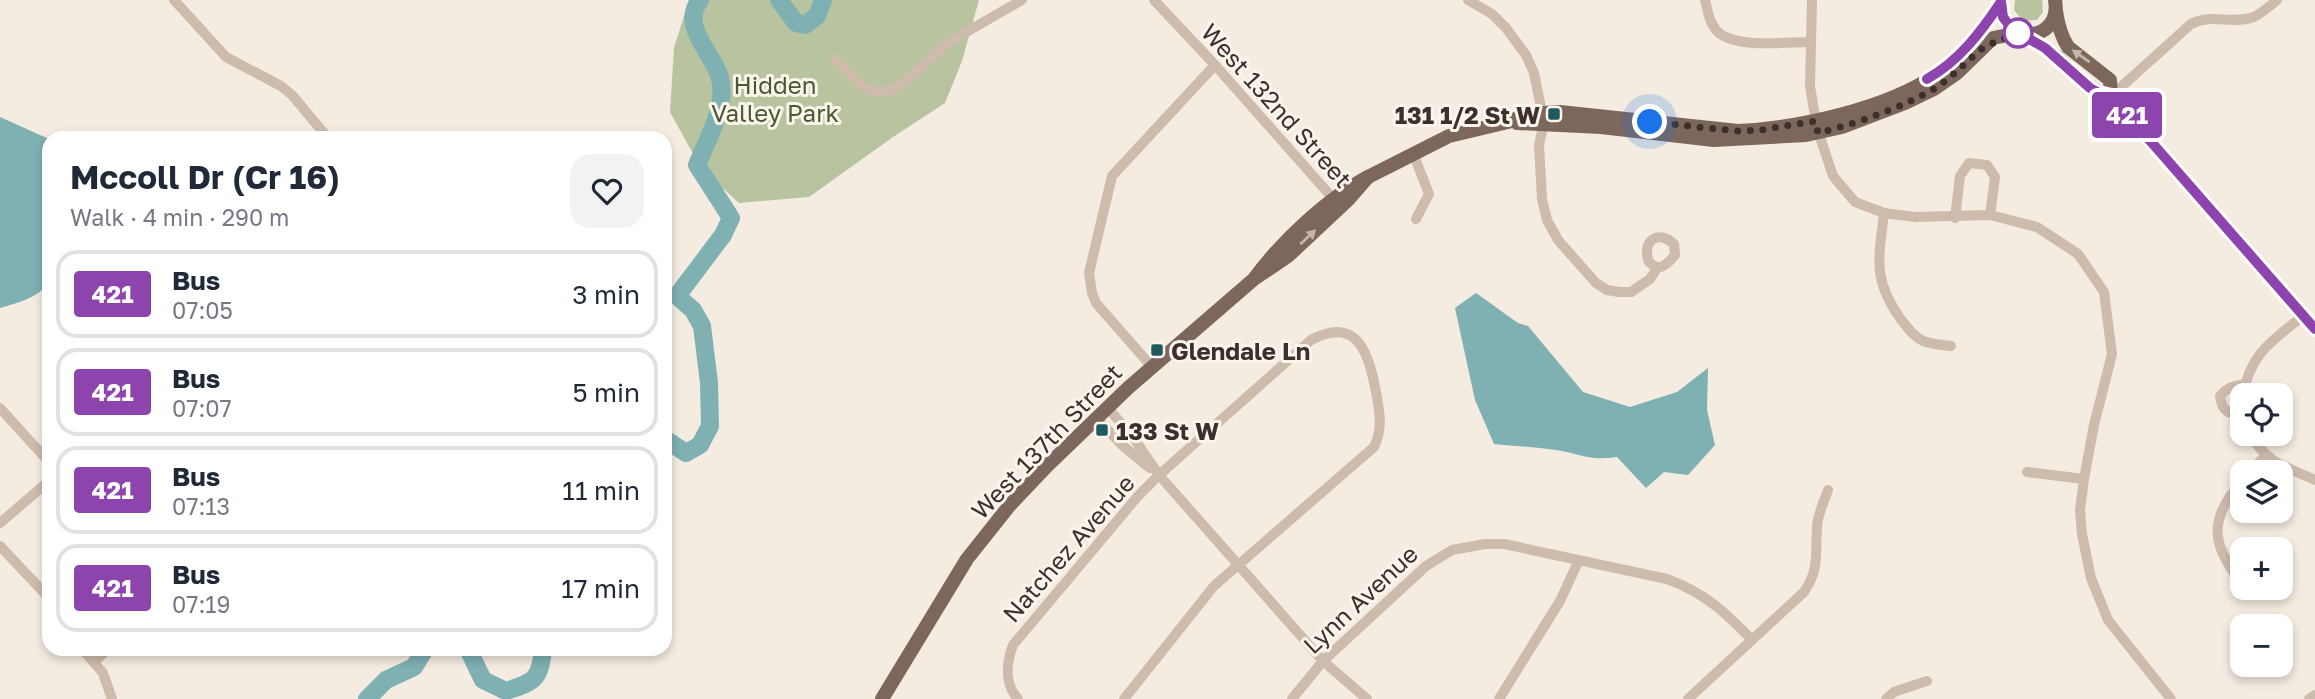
<!DOCTYPE html>
<html lang="en">
<head>
<meta charset="utf-8">
<style>
  body { margin:0; font-family:"Golos Text",sans-serif; background:#f2f2f3; color:#1f2937; height:100vh; display:flex; flex-direction:column; font-size:26px; white-space:nowrap }
  * { box-sizing:border-box; margin:0 }
  p { font-size:23px; color:#747a83 }
  .icon { flex:none; width:38px; height:38px; fill:none; stroke:currentColor; stroke-width:2; stroke-linecap:round; stroke-linejoin:round }
  .map { position:relative; flex:1; overflow:hidden }
  .panel { position:absolute; left:42px; top:131px; width:630px; height:525px; display:flex; flex-direction:column; background:#fff; border-radius:21px; box-shadow:0 4px 10px #0003 }
  .panel>* { flex:none }
  .badge { padding:0 14px; border-radius:5px; font-size:24px; line-height:46px }
  .buttons { position:absolute; left:2230px; top:383px; display:grid; gap:14px }
  .buttons a { display:grid; place-items:center; width:63px; height:63px; border-radius:14px; background:#fff; box-shadow:0 4px 10px #0003; font-size:35px }
  .you { position:absolute; width:35px; height:35px; margin:-18px; border:5px solid #fff; border-radius:50%; background:#1a73e8; box-shadow:0 0 0 10px #1a73e833 }
  .map>.badge { position:absolute; translate:-50% -50%; box-shadow:0 0 0 4px #fff }
  .round { display:grid; place-items:center; flex:none; width:74px; height:74px; border-radius:21px; background:#f2f2f3 }
  .summary { display:flex; align-items:center; justify-content:space-between; height:119px; padding:0 28px }
  h1 { font-size:33px; font-weight:700; line-height:52px }
  ul { padding:0; list-style:none }
  li { display:flex; align-items:center; gap:21px; height:88px; margin:0 14px 10px; padding:0 14px; border:4px solid #e0e1e3; border-radius:21px }
  li div { flex:1 }
  li b { display:block; font-size:26px }
  li em { font-style:normal }
  li .badge { min-width:77px; font-weight:700; text-align:center }
  .map>svg:first-child { display:block }
  .green { fill:#b8c4a0 }
  .water { fill:#7fb0b2 }
  .lines { fill:none; stroke-linecap:round; stroke-linejoin:round }
  .river { stroke:#7fb0b2; stroke-width:18 }
  .minor { stroke:#cdbbac; stroke-width:10 }
  .major { stroke:#7d675c; stroke-width:14 }
  .oneway { fill:#c2b5ac }
  .line-casing { stroke:#fff; stroke-width:16 }
  .line { stroke:#8e44ad; stroke-width:10 }
  .walk { stroke:#3b302b; stroke-width:7; stroke-dasharray:0 12.6 }
  .stop-dot { fill:#fff; stroke:#8e44ad; stroke-width:3.5 }
  .poi-dot { fill:#1f5a5e; stroke:#fbf5ee; stroke-width:2.5 }
  .labels { text-anchor:middle; dominant-baseline:central; stroke-width:6; stroke-linejoin:round; paint-order:stroke }
  .park-label { font-size:24px; fill:#4a5a2e; stroke:#fbf5ee }
  .street-label { font-size:24px; fill:#3b302b; stroke:#fbf5ee }
  .poi-label { font-size:24px; font-weight:bold; fill:#3b302b; stroke:#fbf5ee; text-anchor:start }
</style>
</head>
<body>
<div class="map">
<svg width="2315" height="699" viewBox="0 0 2315 699">
  <rect width="100%" height="100%" fill="#f4ebe1"/>
  <g class="green">
    <path d="M689,0h290l-17,61 -17,42 -52,34 -84,60 -70,6 -38,-35 -31,-56 4,-64z"/>
    <path d="M2015,0h27l1,12 -6,8 -14,1 -9,-11z"/>
  </g>
  <g class="water">
    <path d="M0,117l49,22v144c-12,15 -31,20 -49,25z"/>
    <path d="M1476,293l42,30 10,3 55,66 47,15 47,-15 31,-24 -1,42 8,35 -27,30 -24,-3 -18,16 -29,-31c-29,4 -35,-3 -61,-7 -21,-3 -42,-4 -62,-6l-19,-44 -20,-92z"/>
  </g>
  <g class="lines">
    <g class="river">
      <path d="M779,0l17,23 9,2 12,-9 6,-16"/>
      <path d="M665,439l21,14 14,-8 10,-19 -1,-43 -7,-57 -9,-16 -16,-14 46,-61 8,-17 -34,-53c10,-25 32,-62 22,-90 -8,-24 -39,-49 -19,-75"/>
      <path d="M468,649l15,31 23,11c28,-9 34,-11 37,-42"/>
      <path d="M367,699l19,-19 28,-13 11,-18"/>
    </g>
    <g class="minor">
      <path d="M174,0l52,57 55,29 11,9 36,43"/>
      <path d="M1154,0l61,65 122,138"/>
      <path d="M1468,0l24,14 14,14 20,27 8,18 10,49 -5,23 3,54 5,21 11,20 38,43 11,7 12,2h12l19,-13 7,-11c9,-2 12,-6 18,-13l-1,-11c-16,-15 -33,-3 -25,18l8,6"/>
      <path d="M1705,0c3,11 4,23 12,31 17,18 69,11 94,11"/>
      <path d="M1812,0l-2,86 7,42 16,48 22,26 29,11 31,4 75,-2 47,12 41,27 26,38 8,62 -18,71 -10,54 -4,31 2,24 9,44 17,42 63,79"/>
      <path d="M835,59l27,27 14,5h12l11,-5 50,-44 73,-42"/>
      <path d="M2111,96l80,-72c20,-11 42,1 63,-7 8,-4 16,-11 23,-17"/>
      <path d="M1413,153l16,41 -13,25"/>
      <path d="M1884,213c-5,46 -12,65 16,105 7,9 13,18 23,23 8,3 19,4 28,5"/>
      <path d="M1955,218l5,-42 9,-13 18,2 8,12 -5,38"/>
      <path d="M1152,367l-56,-64 -4,-10 -3,-20 23,-97 103,-111"/>
      <path d="M2243,396c7,-43 29,-55 60,-80"/>
      <path d="M1107,407l26,30 26,38 164,186 44,38"/>
      <path d="M0,408l49,54"/>
      <path d="M2242,413c-14,2 -20,-2 -22,-17 7,-9 14,-10 25,-12"/>
      <path d="M1096,418l27,28 27,22"/>
      <path d="M2250,434c16,29 37,33 65,46"/>
      <path d="M2027,472l57,7"/>
      <path d="M2250,472l16,-17"/>
      <path d="M2242,481c-35,39 -30,64 0,103"/>
      <path d="M0,523l49,-42"/>
      <path d="M0,546l49,52"/>
      <path d="M82,649l21,24 9,26"/>
      <path d="M94,662l14,-13"/>
      <path d="M1018,699c-14,-16 -12,-35 -5,-54l125,-149 21,-21 152,-135c45,-24 57,11 64,47 4,21 9,40 -1,60l-160,139 -90,113"/>
      <path d="M1292,699l31,-38 103,-95 26,-16 33,-6h19l163,35c38,14 58,33 85,61"/>
      <path d="M1499,699l61,-98 19,-41"/>
      <path d="M1688,699l116,-107c16,-24 11,-37 13,-64 0,-13 7,-26 11,-38"/>
      <path d="M1886,699l8,-7 33,-11"/>
      <path d="M2309,699l6,-4"/>
    </g>
    <g class="major">
      <path d="M2002,0c-7,46 61,45 53,0"/>
      <path d="M2056,11c2,14 5,25 12,36l42,33 1,16"/>
      <path d="M2024,34c11,8 22,15 33,23 17,15 31,34 54,39l204,233"/>
      <path d="M1517,123l84,4 113,13 92,-5 36,-8 63,-24 29,-14 23,-16 36,-35 25,-5"/>
      <path d="M1368,177l81,-41 59,-14 20,-8 32,-2 178,19c60,-3 149,-22 199,-57 27,-19 46,-45 64,-72"/>
      <path d="M882,699l85,-140 43,-54 37,-39 81,-78 126,-109 34,-23 60,-56 20,-23c-40,21 -87,65 -114,102"/>
    </g>
  </g>
  <defs><path id="oneway-solid" d="M-6-.8H1V-3.2L6.5 0L1 3.2V.8H-6Z" transform="scale(1.75)"/></defs>
  <g class="oneway">
    <use href="#oneway-solid" transform="translate(2081 56) rotate(-145)"/>
    <use href="#oneway-solid" transform="translate(1308 237) rotate(-43)"/>
  </g>
  <g class="lines">
    <defs>
      <path id="line" d="M1927,79c32,-18 54,-47 74,-77l2,15 9,12 33,19 45,40 9,5 12,3 204,233"/>
    </defs>
    <use href="#line" class="line-casing"/>
    <use href="#line" class="line"/>
    <path class="walk" d="M1650,122l88,9 23,-1 54,-9 3,12c40,-10 80,-24 116,-44 17,-11 30,-25 45,-38 10,-8 27,-13 39,-18"/>
  </g>
  <circle class="stop-dot" cx="2018" cy="33" r="14"/>
  <g class="poi-dot">
    <rect x="1547" y="107" width="14" height="14" rx="3.5"/>
    <rect x="1150" y="343" width="14" height="14" rx="3.5"/>
    <rect x="1095" y="423" width="14" height="14" rx="3.5"/>
  </g>
  <g class="labels">
    <g class="park-label">
      <text x="775" y="84">Hidden<tspan x="775" dy="28">Valley Park</tspan></text>
    </g>
    <g class="street-label">
      <text transform="translate(1277 105) rotate(48)">West 132nd Street</text>
      <text transform="translate(1046 441) rotate(-46)">West 137th Street</text>
      <text transform="translate(1068 548) rotate(-49)">Natchez Avenue</text>
      <text transform="translate(1360 599) rotate(-43)">Lynn Avenue</text>
    </g>
    <g class="poi-label">
      <text x="1540" y="114" text-anchor="end">131 1/2 St W</text>
      <text x="1171" y="350">Glendale Ln</text>
      <text x="1116" y="430">133 St W</text>
    </g>
  </g>
</svg>
<div class="buttons">
<a><svg class="icon" aria-label="locate" viewBox="0 0 24 24"><circle cx="12" cy="12" r="6"/><path d="M12 2v4M12 18v4M2 12h4M18 12h4"/></svg></a>
<a><svg class="icon" aria-label="layers" viewBox="0 0 24 24"><path d="M12 4l9 5-9 5-9-5zM3 14l9 5 9-5"/></svg></a>
<a>+</a>
<a>−</a>
</div>
<div class="you" style="left:1650px;top:122px"></div>
<b class="badge" style="left:2127px;top:115px;background:#8e44ad;color:#fff">421</b>
<section class="panel">
<div class="summary"><div><h1>Mccoll Dr (Cr 16)</h1><p>Walk · 4 min · 290 m</p></div><a class="round"><svg class="icon" aria-label="heart" viewBox="0 0 24 24"><path d="M12 20l-8-8c-3-5 5-10 8-4 3-6 11-1 8 4z"/></svg></a></div>
<ul>
<li><span class="badge" style="background:#8e44ad;color:#fff">421</span><div><b>Bus</b><p>07:05</p></div><em>3 min</em></li>
<li><span class="badge" style="background:#8e44ad;color:#fff">421</span><div><b>Bus</b><p>07:07</p></div><em>5 min</em></li>
<li><span class="badge" style="background:#8e44ad;color:#fff">421</span><div><b>Bus</b><p>07:13</p></div><em>11 min</em></li>
<li><span class="badge" style="background:#8e44ad;color:#fff">421</span><div><b>Bus</b><p>07:19</p></div><em>17 min</em></li>
</ul>
</section>
</div>
</body>
</html>
